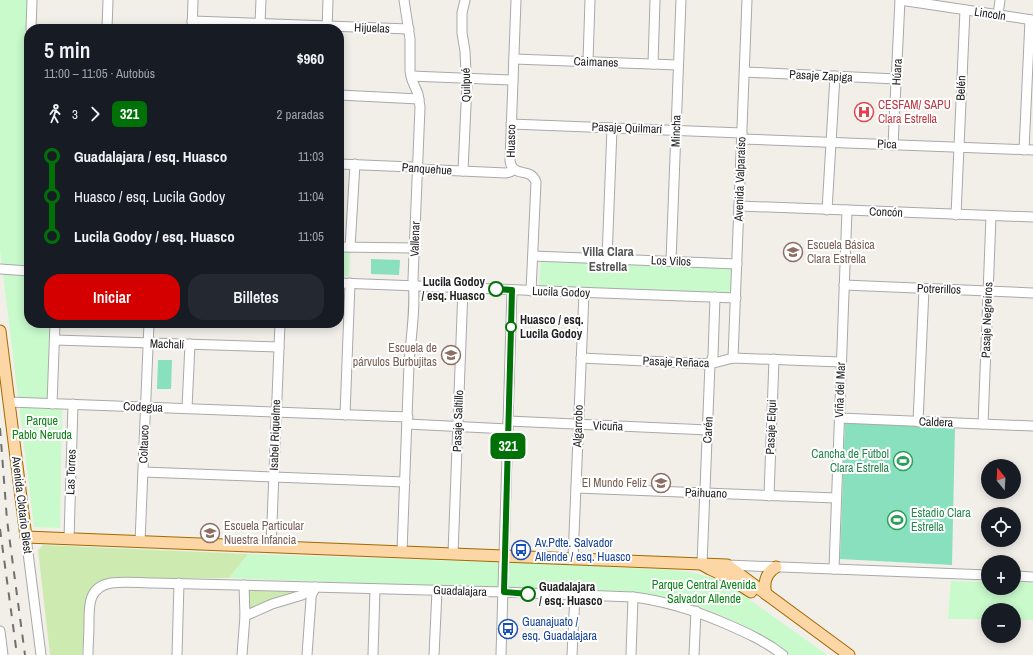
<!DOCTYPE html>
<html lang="es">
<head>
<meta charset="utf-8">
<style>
  body { margin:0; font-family:"Archivo Narrow",sans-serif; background:#242831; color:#f1f3f6; height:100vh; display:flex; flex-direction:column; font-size:15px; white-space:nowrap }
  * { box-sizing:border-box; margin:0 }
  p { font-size:13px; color:#9ea1a6 }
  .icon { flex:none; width:22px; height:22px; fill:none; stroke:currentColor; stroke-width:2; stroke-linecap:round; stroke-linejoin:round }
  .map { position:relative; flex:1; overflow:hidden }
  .drawer { position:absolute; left:24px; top:24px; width:320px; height:304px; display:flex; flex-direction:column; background:#171b24; border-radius:16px; box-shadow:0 2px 10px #0003 }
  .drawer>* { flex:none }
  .badge { padding:0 8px; border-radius:6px; font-size:14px; line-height:26px }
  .needle { width:26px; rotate:342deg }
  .buttons { position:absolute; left:981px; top:459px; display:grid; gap:8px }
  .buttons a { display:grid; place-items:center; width:40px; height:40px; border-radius:50%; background:#171b24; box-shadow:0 2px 10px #0003; font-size:20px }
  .map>.badge { position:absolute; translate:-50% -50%; box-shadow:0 0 0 2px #fff }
  .legs { display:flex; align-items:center; gap:6px; height:44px; padding:0 20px; font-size:13px }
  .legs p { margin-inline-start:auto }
  .head { display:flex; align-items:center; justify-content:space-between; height:68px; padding:0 20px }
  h1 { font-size:22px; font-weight:600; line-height:30px }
  .button { display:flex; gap:8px; margin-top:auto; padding:8px 20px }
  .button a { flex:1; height:46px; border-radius:16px; background:#d40000; color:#fff; font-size:16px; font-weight:600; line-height:46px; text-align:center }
  .button a+a { background:#242831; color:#f1f3f6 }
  ul { padding:0 20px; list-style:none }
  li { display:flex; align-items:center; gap:14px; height:40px; font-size:15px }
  li i { display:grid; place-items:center; width:6px; height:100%; margin:0 5px; background:currentColor }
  li i::after { content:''; width:10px; height:10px; margin:-5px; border:3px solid; border-radius:50%; background:#171b24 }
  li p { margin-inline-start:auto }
  li:first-child i { background:linear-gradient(#0000 50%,currentColor 0) }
  li:last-child i { background:linear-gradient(currentColor 50%,#0000 0) }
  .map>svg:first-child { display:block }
  .grass { fill:#cdebb0 }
  .park { fill:#c8facc }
  .pitch { fill:#88e0be }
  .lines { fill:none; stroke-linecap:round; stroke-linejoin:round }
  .minor-casing { stroke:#a9a9a9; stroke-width:11 }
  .major-casing { stroke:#a06b00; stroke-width:13 }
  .minor { stroke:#fff; stroke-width:9 }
  .major { stroke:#fcd6a4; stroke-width:11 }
  .rail { stroke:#707070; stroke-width:2; stroke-dasharray:8 8; stroke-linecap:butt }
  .line-1-casing { stroke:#fff; stroke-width:9 }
  .line-1 { stroke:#007106; stroke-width:6 }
  .stop-1-dot { fill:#fff; stroke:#007106; stroke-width:2 }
  .labels { text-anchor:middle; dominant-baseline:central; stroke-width:4; stroke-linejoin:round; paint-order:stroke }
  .street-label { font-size:12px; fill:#222; stroke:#fff }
  .health-label { font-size:12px; fill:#be3a42; stroke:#fff; text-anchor:start }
  .education-label { font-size:12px; fill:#785e54; stroke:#fff; text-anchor:start }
  .stop-label { font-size:12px; font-weight:bold; fill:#222; stroke:#fff; text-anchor:start }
  .park-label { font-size:12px; fill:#0c8416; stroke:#fff }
  .leisure-label { font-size:12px; fill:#27864d; stroke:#fff; text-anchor:end }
  .transit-label { font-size:12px; fill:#164399; stroke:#fff; text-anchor:start }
  .neighbourhood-label { font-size:13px; font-weight:bold; fill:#555; stroke:#fff }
</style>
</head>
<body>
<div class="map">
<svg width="1033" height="655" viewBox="0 0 1033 655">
  <rect width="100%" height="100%" fill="#f2efe9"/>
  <g class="grass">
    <path d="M43,545l205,9 -19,24 -115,1 -26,17 -2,4 -4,55h-32l-12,-105z"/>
    <path d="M249,588l50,4 -51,19z"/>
  </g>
  <g class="park">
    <path d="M0,0h27l-2,78h4v245h21l-3,85 15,-1 -2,121 -26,-1 -34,-278z"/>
    <path d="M339,252h11l-1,24h-10z"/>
    <path d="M541,259l191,9 -1,27 -192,-8z"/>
    <path d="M248,554l267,9 158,7 17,2 20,5 22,10 95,68h-37l-28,-20 -19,-10 -37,-16 -43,-12 -29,-3 -405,-16z"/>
    <path d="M951,581l37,1v6h26v-6l19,1v37h-19v-10h-26v9h-40z"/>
  </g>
  <g class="pitch">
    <path d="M371,259l29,1 -1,15 -28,-1z"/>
    <path d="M158,360h14l-1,29h-14z"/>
    <path d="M845,422l110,5 -3,138 -112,-6z"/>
  </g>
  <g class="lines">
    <defs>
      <g id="minor">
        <path d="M516,0l-6,161c3,18 20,5 26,21l-5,109"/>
        <path d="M900,0l133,20"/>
        <path d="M998,15l2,-15"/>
        <path d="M192,21l217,8"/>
        <path d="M260,23l1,-23"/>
        <path d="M31,29l1,-29"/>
        <path d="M107,29l1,-29"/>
        <path d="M192,29l1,-29"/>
        <path d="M327,29l1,-29"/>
        <path d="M514,59l164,6"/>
        <path d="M588,61l2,-61"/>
        <path d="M653,64l2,-64"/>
        <path d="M745,72l152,7"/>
        <path d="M411,76l102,4"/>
        <path d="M339,95l80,4"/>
        <path d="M511,124l231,9"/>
        <path d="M742,139l291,11"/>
        <path d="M893,145l7,-145"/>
        <path d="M1024,150l6,-130"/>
        <path d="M339,164l73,3 5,2 89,4 4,-1 3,-3"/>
        <path d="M463,171l4,-88 -1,-10 -1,-22 -3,-18v-20l3,-13"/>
        <path d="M739,206l294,11"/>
        <path d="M827,210l8,-134"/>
        <path d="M956,215l9,-205"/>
        <path d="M339,247l75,1"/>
        <path d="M350,247l5,-83"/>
        <path d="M533,256l204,8"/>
        <path d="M607,259l5,-131"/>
        <path d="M671,261l10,-261"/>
        <path d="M0,269l29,2"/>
        <path d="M339,283l397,15"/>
        <path d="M844,285l189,8"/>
        <path d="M55,340l224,7"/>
        <path d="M581,358l129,6 23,-6 108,4"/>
        <path d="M733,358l14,-358"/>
        <path d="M9,402l399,15"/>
        <path d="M52,404l3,-81"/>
        <path d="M187,408l3,-64"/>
        <path d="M345,415l5,-132"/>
        <path d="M839,418l194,8"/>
        <path d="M508,421l200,9"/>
        <path d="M918,422l6,-133"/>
        <path d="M407,424l101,5"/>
        <path d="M983,424l8,-208"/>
        <path d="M143,472l262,10"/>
        <path d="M576,488l260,10"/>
        <path d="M769,496l5,-137"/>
        <path d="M26,537l15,118"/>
        <path d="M69,539l4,-135"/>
        <path d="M140,542l9,-219"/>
        <path d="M271,547l9,-224"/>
        <path d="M402,552c2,-63 5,-125 7,-188 2,-29 7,-57 4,-85l7,-172 -2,-13 -6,-14 -2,-9v-32l-6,-39"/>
        <path d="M453,554l10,-266"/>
        <path d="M573,559l11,-266"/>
        <path d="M702,564l8,-200 3,-8 2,-59"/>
        <path d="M727,565l261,10"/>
        <path d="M834,569l13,-359"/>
        <path d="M1014,576l19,1"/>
        <path d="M245,616l27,-12 30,-9 13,-8"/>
        <path d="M0,631l3,24"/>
        <path d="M88,655c0,-10 1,-20 1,-31 0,-18 -1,-37 22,-41 14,-2 29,0 43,0l350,9 129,5c33,4 61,13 91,26 21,9 41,18 59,32"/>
        <path d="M177,655l2,-72"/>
        <path d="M242,655l3,-39 -1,-31"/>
        <path d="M307,655l4,-56v-3l4,-8"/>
        <path d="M373,655l2,-66"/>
        <path d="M434,655l3,-64"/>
        <path d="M501,655l11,-365"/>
        <path d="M572,655l3,-60"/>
        <path d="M631,655l2,-58"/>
        <path d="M694,655l2,-44"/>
      </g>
      <g id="major">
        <path d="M0,331l26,206 701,28 122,90"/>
        <path d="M703,565l7,4 21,10 20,13"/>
        <path d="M766,594c-3,-11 0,-21 10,-27"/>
      </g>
    </defs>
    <use href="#minor" class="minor-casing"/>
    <use href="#major" class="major-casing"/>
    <use href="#minor" class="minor"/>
    <use href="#major" class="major"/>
    <g class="rail">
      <path d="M0,428l7,92 18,135"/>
      <path d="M0,529l17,126"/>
    </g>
  </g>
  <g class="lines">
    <defs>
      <path id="line-1" d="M496,289l16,1 -8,302 24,2"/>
    </defs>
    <use href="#line-1" class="line-1-casing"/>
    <use href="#line-1" class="line-1"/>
  </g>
  <defs>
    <symbol id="hospital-ring" viewBox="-11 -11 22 22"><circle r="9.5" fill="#fff" stroke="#e0444e" stroke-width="1.5"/><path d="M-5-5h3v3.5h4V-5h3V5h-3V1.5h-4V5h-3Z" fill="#e0444e"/></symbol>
    <symbol id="school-ring" viewBox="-11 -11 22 22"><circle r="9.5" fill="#fff" stroke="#8d6e63" stroke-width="1.5"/><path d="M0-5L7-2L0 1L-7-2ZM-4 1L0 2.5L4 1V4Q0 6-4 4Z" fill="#8d6e63"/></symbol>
    <symbol id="stadium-ring" viewBox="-11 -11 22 22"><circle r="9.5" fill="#fff" stroke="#2e9e5b" stroke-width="1.5"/><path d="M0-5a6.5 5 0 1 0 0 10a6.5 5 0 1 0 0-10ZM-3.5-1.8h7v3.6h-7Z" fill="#2e9e5b"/></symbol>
    <symbol id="bus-ring" viewBox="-11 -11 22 22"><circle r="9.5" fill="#fff" stroke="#1a4fb4" stroke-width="1.5"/><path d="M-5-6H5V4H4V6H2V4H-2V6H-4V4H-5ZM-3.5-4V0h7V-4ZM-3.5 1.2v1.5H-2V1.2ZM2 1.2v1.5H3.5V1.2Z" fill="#1a4fb4"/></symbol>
  </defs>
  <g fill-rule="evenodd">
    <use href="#hospital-ring" x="853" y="101" width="22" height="22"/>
    <use href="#school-ring" x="782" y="241" width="22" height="22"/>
    <use href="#school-ring" x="440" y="344" width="22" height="22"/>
    <use href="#stadium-ring" x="892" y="450" width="22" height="22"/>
    <use href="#school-ring" x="650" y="472" width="22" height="22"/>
    <use href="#stadium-ring" x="886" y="509" width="22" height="22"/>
    <use href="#school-ring" x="199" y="522" width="22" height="22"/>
    <use href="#bus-ring" x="510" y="539" width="22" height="22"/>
    <use href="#bus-ring" x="497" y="618" width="22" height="22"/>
  </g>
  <g class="stop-1-dot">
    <circle cx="496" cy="289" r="7"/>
    <circle cx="511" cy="327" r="5"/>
    <circle cx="528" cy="594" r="7"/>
  </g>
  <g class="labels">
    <g class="street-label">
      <text transform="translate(990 14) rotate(9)">Lincoln</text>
      <text transform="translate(372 28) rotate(2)">Hijuelas</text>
      <text transform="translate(596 62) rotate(2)">Caimanes</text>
      <text transform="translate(897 72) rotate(-87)">Húara</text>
      <text transform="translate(821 76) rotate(3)">Pasaje Zapiga</text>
      <text transform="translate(466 85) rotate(-91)">Quilpué</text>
      <text transform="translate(961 88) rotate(-88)">Belén</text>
      <text transform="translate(627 128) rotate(2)">Pasaje Quilmarí</text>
      <text transform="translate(676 131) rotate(-88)">Mincha</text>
      <text transform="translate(511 141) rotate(-89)">Huasco</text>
      <text transform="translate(887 144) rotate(2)">Pica</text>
      <text transform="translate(427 169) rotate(4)">Panquehue</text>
      <text transform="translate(740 179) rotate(-88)">Avenida Valparaíso</text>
      <text transform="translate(886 212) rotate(2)">Concón</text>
      <text transform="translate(415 239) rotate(-88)">Vallenar</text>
      <text transform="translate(671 261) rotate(2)">Los Vilos</text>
      <text transform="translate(939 289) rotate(2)">Potrerillos</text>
      <text transform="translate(561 292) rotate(2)">Lucila Godoy</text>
      <text transform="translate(987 320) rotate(-88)">Pasaje Negreiros</text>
      <text transform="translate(167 344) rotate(2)">Machalí</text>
      <text transform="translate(676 362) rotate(2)">Pasaje Reñaca</text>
      <text transform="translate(840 390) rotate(-88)">Viña del Mar</text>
      <text transform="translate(143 407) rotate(2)">Codegua</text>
      <text transform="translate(458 421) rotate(-88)">Pasaje Saltillo</text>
      <text transform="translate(936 422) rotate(2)">Caldera</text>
      <text transform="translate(578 426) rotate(-88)">Algarrobo</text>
      <text transform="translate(608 426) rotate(2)">Vicuña</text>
      <text transform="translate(771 427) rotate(-88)">Pasaje Elqui</text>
      <text transform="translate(708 430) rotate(-87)">Carén</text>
      <text transform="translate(275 435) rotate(-88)">Isabel Riquelme</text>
      <text transform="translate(144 444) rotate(-88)">Coltauco</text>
      <text transform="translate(71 472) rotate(-88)">Las Torres</text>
      <text transform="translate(706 493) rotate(2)">Paihuano</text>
      <text transform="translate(22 505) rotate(83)">Avenida Clotario Blest</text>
      <text transform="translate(460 591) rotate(2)">Guadalajara</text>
    </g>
    <g class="health-label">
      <text x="878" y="105">CESFAM/ SAPU<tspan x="878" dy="14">Clara Estrella</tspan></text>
    </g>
    <g class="education-label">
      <text x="807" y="245">Escuela Básica<tspan x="807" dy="14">Clara Estrella</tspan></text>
      <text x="437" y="348" text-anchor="end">Escuela de<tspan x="437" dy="14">párvulos Burbujitas</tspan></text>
      <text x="647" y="483" text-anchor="end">El Mundo Feliz</text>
      <text x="224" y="526">Escuela Particular<tspan x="224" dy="14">Nuestra Infancia</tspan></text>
    </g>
    <g class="stop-label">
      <text x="485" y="282" text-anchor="end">Lucila Godoy<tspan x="485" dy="14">/ esq. Huasco</tspan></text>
      <text x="520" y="320">Huasco / esq.<tspan x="520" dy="14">Lucila Godoy</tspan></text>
      <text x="539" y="587">Guadalajara<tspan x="539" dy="14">/ esq. Huasco</tspan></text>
    </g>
    <g class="park-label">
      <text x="42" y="421">Parque<tspan x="42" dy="14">Pablo Neruda</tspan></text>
      <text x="704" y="585">Parque Central Avenida<tspan x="704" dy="14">Salvador Allende</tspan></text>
    </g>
    <g class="leisure-label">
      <text x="889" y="454">Cancha de Fútbol<tspan x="889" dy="14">Clara Estrella</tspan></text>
      <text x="911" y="513" text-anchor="start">Estadio Clara<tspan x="911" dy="14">Estrella</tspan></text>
    </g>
    <g class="transit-label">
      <text x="535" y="543">Av.Pdte. Salvador<tspan x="535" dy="14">Allende / esq. Huasco</tspan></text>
      <text x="522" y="622">Guanajuato /<tspan x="522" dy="14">esq. Guadalajara</tspan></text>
    </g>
    <g class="neighbourhood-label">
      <text x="608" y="251">Villa Clara<tspan x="608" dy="15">Estrella</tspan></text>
    </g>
  </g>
</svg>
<div class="buttons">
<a><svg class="needle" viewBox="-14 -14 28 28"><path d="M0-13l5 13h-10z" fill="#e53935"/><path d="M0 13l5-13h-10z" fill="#9ea1a6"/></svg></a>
<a><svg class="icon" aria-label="locate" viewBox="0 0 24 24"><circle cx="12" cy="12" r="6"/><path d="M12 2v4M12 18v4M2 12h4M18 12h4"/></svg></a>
<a>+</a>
<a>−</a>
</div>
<b class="badge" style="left:508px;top:446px;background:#007106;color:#fff">321</b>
<section class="drawer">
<div class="head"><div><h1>5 min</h1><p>11:00 – 11:05 · Autobús</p></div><b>$960</b></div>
<div class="legs"><svg class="icon" aria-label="walk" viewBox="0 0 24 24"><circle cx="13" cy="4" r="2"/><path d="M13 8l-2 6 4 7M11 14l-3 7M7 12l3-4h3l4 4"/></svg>3<svg class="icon" aria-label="forward" viewBox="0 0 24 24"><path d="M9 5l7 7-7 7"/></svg><b class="badge" style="background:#007106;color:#fff">321</b><p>2 paradas</p></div>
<ul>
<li><i style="color:#007106"></i><b>Guadalajara / esq. Huasco</b><p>11:03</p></li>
<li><i style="color:#007106"></i><span>Huasco / esq. Lucila Godoy</span><p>11:04</p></li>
<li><i style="color:#007106"></i><b>Lucila Godoy / esq. Huasco</b><p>11:05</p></li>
</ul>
<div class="button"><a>Iniciar</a><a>Billetes</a></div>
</section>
</div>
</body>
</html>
